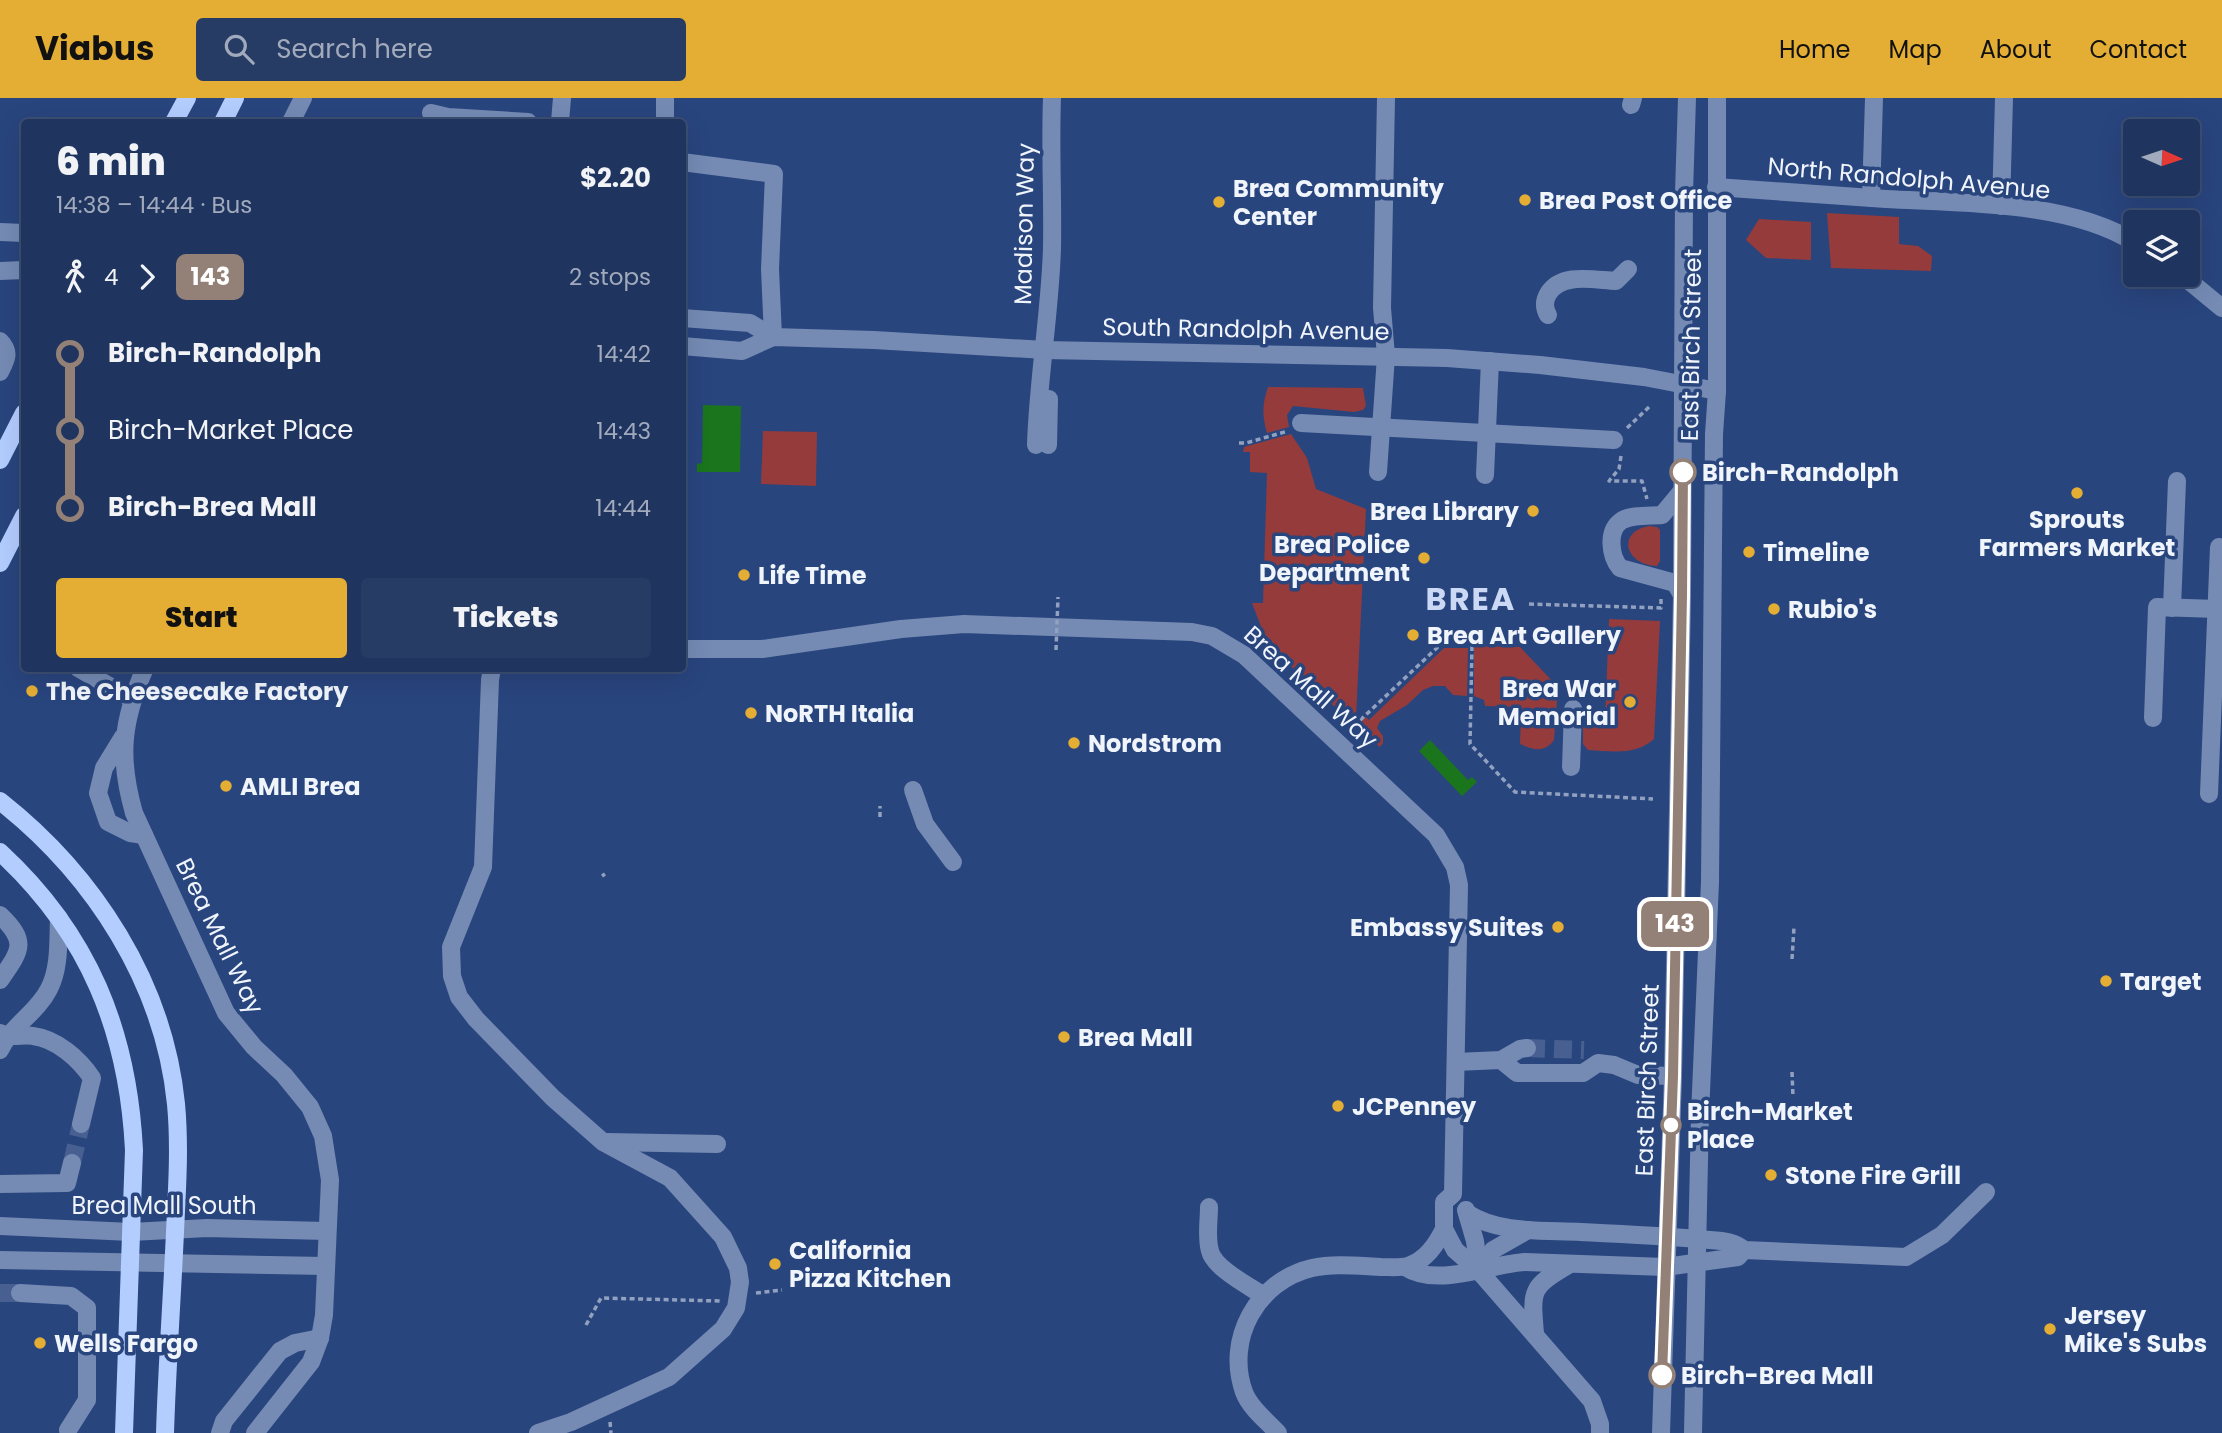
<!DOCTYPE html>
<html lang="en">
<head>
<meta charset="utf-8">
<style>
  body { margin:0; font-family:Poppins,sans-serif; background:#273c64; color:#f1f3f6; height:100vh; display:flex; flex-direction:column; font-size:26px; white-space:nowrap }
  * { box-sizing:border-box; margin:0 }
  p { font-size:23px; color:#a1aabc }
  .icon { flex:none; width:38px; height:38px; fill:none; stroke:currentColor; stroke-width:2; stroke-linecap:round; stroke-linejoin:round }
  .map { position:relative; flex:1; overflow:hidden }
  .panel { position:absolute; left:21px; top:21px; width:665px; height:553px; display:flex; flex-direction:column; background:#1f345e; border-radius:7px; box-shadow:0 7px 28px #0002,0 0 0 2px #3c4f73 }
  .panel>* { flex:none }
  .badge { padding:0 14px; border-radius:10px; font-size:24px; line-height:46px }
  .needle { width:46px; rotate:93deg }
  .fabs { position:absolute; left:2123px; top:21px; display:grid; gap:14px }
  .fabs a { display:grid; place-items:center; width:77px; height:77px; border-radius:7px; background:#1f345e; box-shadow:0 7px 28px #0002,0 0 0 2px #3c4f73; font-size:35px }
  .map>.badge { position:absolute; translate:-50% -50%; box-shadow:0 0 0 4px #fff }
  .legs { display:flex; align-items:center; gap:10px; height:77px; padding:0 35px; font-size:23px }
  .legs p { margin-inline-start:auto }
  .headline { display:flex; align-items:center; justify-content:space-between; height:119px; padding:0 35px }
  h1 { font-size:38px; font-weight:800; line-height:52px }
  .cta { display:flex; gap:14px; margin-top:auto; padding:14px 35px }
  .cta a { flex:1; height:80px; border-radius:7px; background:#e4ae35; color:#111; font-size:28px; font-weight:800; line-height:80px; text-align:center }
  .cta a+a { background:#273c64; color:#f1f3f6 }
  ul { padding:0 35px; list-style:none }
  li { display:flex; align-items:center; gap:24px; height:77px; font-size:26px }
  li i { display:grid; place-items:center; width:10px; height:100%; margin:0 9px; background:currentColor }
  li i::after { content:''; width:18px; height:18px; margin:-9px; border:5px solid; border-radius:50%; background:#1f345e }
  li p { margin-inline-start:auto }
  li:first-child i { background:linear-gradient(#0000 50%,currentColor 0) }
  li:last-child i { background:linear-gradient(currentColor 50%,#0000 0) }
  header { display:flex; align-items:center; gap:42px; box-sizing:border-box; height:98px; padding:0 35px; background:#e4ae35; color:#111 }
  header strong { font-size:33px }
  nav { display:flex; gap:38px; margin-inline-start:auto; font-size:24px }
  .search { width:490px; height:63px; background:#273c64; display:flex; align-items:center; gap:18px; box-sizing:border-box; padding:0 24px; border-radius:7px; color:#a1aabc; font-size:26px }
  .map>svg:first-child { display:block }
  .green { fill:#953b3b }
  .water { fill:#1a751c }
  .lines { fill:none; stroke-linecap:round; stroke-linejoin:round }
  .minor-tunnel { stroke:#475f91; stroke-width:18; stroke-dasharray:18 9; stroke-linecap:butt }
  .path { stroke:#91a1bf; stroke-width:3.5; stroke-dasharray:5 3.5; stroke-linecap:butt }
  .minor { stroke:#758bb4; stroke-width:18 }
  .major { stroke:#b3cdff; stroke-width:18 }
  .path-bridge { stroke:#91a1bf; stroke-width:3.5; stroke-dasharray:5 3.5; stroke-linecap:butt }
  .line-1-casing { stroke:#fff; stroke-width:16 }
  .line-1 { stroke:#938177; stroke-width:10 }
  .poi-dot { fill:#e4ae35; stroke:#29457e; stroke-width:2.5 }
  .stop-1-dot { fill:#fff; stroke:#938177; stroke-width:3.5 }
  .labels { text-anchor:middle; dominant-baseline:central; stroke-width:7; stroke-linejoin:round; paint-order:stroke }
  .street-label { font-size:24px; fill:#f0f4fb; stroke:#29457e }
  .poi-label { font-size:24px; font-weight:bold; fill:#f0f4fb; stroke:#29457e; text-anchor:start }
  .stop-label { font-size:24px; font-weight:bold; fill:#f0f4fb; stroke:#29457e; text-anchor:start }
  .district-label { font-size:32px; font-weight:bold; letter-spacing:2px; fill:#cbd9f5; stroke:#29457e }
</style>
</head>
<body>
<header>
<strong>Viabus</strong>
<div class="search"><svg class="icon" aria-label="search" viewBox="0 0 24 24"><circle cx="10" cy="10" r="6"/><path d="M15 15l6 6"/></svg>Search here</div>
<nav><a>Home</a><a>Map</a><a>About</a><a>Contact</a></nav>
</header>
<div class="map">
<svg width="2222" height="1335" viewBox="0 0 2222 1335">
  <rect width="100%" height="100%" fill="#29457e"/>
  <g class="green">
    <path d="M1827,115l72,4v27l19,2 14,10 -1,15 -100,-3z"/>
    <path d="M1759,121l52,3v38l-45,-2 -20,-18z"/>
    <path d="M1268,289l95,1 3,18 -3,4 -9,2 -61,-6 -6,9 2,12 -22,6c-5,-18 -5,-28 1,-46z"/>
    <path d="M763,333l54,1 -1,54 -55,-2z"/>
    <path d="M1291,336l16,24 9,31 50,20 -10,209 -4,5 -84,-78 -16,-42h11l4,-130 -17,-1v-20h-7l1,-5z"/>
    <path d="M1649,428l8,1 3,3v31l-3,5c-32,-1 -41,-34 -8,-40z"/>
    <path d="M1609,521l51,2 -6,118c-19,17 -43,12 -66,11l-5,-6v-19l10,-8 3,5 9,-1z"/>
    <path d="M1474,548l46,1 38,40 -4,53c-9,13 -21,10 -34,4l1,-29 -2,-8 -34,-1 -1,-6 -10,-4z"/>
    <path d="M1444,550h24l-1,48 -14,-1 -8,-9h-12l-10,4 -16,15 -27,16 -3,7 6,8v7l-3,4 -23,-21 9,-9 3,3z"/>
  </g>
  <g class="water">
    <path d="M703,307l38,1 -1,66h-43v-8l5,-1z"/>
    <path d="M1430,642l38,40 4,-3 5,5 -15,14 -43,-45z"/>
  </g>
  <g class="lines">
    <g class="minor-tunnel">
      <path d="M1527,950l57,2"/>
      <path d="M72,1065l9,-39"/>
      <path d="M0,1195h20"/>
    </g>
    <g class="path">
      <path d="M1627,330l22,-21"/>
      <path d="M1239,345h7l42,-12"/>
      <path d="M1621,358l-2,13 -10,12h33l5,18"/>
      <path d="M1529,506l132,4v-10"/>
      <path d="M1472,548l-2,98 45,48 138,7"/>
      <path d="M1354,628l86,-81"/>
      <path d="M880,719v-11"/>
      <path d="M602,778l3,-2"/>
      <path d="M1792,861l2,-32"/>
      <path d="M1792,974l1,25"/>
      <path d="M756,1195l26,-3"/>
      <path d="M586,1227l15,-27 119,3"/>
      <path d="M610,1324l1,11"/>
    </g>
    <g class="minor">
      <path d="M1631,7l2,-7"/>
      <path d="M431,15l17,4 80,5"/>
      <path d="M291,24l12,-24"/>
      <path d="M560,24l2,-24"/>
      <path d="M665,24v-24"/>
      <path d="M682,64l92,12 -4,95 3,68"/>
      <path d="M1716,89c56,4 113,8 170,12 75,4 185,2 249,44"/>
      <path d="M1871,100l3,-100"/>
      <path d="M2001,108l3,-108"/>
      <path d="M0,134l24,1"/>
      <path d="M0,173l24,-1"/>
      <path d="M2182,177l40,33"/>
      <path d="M1548,217c-4,-7 -4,-14 0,-21 13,-22 46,-14 68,-13l12,-12"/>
      <path d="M682,220l68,5 23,14"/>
      <path d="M0,243c11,11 6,19 0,31"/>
      <path d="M682,248l60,5 31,-14 101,3 171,10 402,8 93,7 104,12 73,14"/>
      <path d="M1301,325l313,17"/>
      <path d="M1036,347c2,-66 14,-131 16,-197 1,-50 -2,-100 0,-150"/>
      <path d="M1048,347l1,-46"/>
      <path d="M1378,374l8,-116 -4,-48 4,-210"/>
      <path d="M1485,377l5,-114"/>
      <path d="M1682,393l-20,24c-12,1 -31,-1 -41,6 -14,10 -11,35 -1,47l55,15 7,12"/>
      <path d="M2172,510l5,-127"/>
      <path d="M682,551h80l139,-20 63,-5 228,8 20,4 32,19 192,180 19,32 4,18 -6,309 -9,8v27l11,21 24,21 113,130 8,23v9"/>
      <path d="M78,570l54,31"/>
      <path d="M145,570c-23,53 -27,89 -11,145l92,200 28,34 30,28 26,32 13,29 7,44 -6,135 -4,23 -9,24 -56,71"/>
      <path d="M492,570l-2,12 -7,187 -32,80 1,29 7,21 17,22 77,79 50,44 67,36 53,59 15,31 2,14 -4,26 -13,21 -54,48 -98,45 -33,11"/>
      <path d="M2153,620l4,-111 60,2"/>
      <path d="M123,639l-19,31 -6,25 10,29 22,11 14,2"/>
      <path d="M1571,669l2,-58"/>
      <path d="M913,692l12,34 28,38"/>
      <path d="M2209,696l10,-247"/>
      <path d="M0,817c28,27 21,35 0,65"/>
      <path d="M0,935c11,6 22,1 33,3 24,3 46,23 59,42l-11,46"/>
      <path d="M0,952c11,-24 37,-37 49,-61 11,-21 9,-48 10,-71"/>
      <path d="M1501,962l16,13h66l15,-10 16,2 24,10 35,1"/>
      <path d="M1456,964l45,-2 19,-11 7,-1"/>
      <path d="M607,1044l110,2"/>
      <path d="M0,1086l67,-1 5,-20"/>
      <path d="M1209,1109c0,14 -3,30 1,44 4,17 39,35 54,45"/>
      <path d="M1466,1112l9,31 4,30"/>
      <path d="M1467,1115c32,21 76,17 114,19 39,2 79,4 118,7 15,2 34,0 45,11l162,7 36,-22 44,-43"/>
      <path d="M0,1128l131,6 76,-4 120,3"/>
      <path d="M0,1162l326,6"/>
      <path d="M1405,1169c32,21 85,-3 120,-5l140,5 73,-10 6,-7"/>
      <path d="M1479,1173l14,-21 35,-20"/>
      <path d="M20,1195l51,3 16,12v92l-19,30"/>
      <path d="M1535,1235c-4,-44 -4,-46 35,-69"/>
      <path d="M220,1335l4,-12 56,-70 15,-8 25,-5"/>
      <path d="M1278,1335c-11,-12 -28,-25 -34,-41 -19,-53 13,-111 68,-124 22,-5 47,-2 69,-1 9,0 19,1 27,-1 18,-6 28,-21 36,-37"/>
      <path d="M1661,1335l12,-357 9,-481 2,-402 3,-95"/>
      <path d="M1693,1335l7,-318 10,-233 4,-448 3,-43v-293"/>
    </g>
    <g class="major">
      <path d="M174,24l13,-24"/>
      <path d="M223,24l12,-24"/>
      <path d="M0,362l24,-47"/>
      <path d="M0,465l24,-47"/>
      <path d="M0,703c94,74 164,182 176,303 4,43 1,85 -1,128 -3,67 -8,134 -10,201"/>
      <path d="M0,754c89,82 128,179 134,298l-10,283"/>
    </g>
    <path class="path-bridge" d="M1056,552l2,-53"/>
  </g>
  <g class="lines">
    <defs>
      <path id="line-1" d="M1662,1277l11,-299 9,-481 1,-123"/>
    </defs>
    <use href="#line-1" class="line-1-casing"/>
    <use href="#line-1" class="line-1"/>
  </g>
  <g class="poi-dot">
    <circle cx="1525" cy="102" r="7"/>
    <circle cx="1219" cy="104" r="7"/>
    <circle cx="2077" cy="395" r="7"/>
    <circle cx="1533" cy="413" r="7"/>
    <circle cx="1749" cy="454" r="7"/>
    <circle cx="1424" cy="460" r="7"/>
    <circle cx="744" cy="477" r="7"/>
    <circle cx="1774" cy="511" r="7"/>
    <circle cx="1413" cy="537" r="7"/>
    <circle cx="32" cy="593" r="7"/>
    <circle cx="1630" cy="604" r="7"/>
    <circle cx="751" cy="615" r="7"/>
    <circle cx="1074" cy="645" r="7"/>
    <circle cx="226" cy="688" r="7"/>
    <circle cx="1558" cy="829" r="7"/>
    <circle cx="2106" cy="883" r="7"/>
    <circle cx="1064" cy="939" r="7"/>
    <circle cx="1338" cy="1008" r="7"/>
    <circle cx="1771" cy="1077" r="7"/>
    <circle cx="775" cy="1166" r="7"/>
    <circle cx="2050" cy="1231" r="7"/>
    <circle cx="40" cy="1245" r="7"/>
  </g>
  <g class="stop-1-dot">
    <circle cx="1683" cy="374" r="12"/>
    <circle cx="1671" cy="1027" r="9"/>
    <circle cx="1662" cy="1277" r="12"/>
  </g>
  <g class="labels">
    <g class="street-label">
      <text transform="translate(1909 80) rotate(5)">North Randolph Avenue</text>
      <text transform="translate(1024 126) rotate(-89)">Madison Way</text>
      <text transform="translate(1246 231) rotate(1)">South Randolph Avenue</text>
      <text transform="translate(1691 247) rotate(-89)">East Birch Street</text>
      <text transform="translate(1311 589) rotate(42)">Brea Mall Way</text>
      <text transform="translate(220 838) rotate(64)">Brea Mall Way</text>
      <text transform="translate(1647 982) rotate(-88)">East Birch Street</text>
      <text x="164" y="1107">Brea Mall South</text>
    </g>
    <g class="poi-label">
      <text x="1233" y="90">Brea Community<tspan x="1233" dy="28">Center</tspan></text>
      <text x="1539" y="102">Brea Post Office</text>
      <text x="1519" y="413" text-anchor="end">Brea Library</text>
      <text x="2077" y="421" text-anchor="middle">Sprouts<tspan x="2077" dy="28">Farmers Market</tspan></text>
      <text x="1410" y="446" text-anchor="end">Brea Police<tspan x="1410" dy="28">Department</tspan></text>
      <text x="1763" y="454">Timeline</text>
      <text x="758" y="477">Life Time</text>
      <text x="1788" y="511">Rubio's</text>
      <text x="1427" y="537">Brea Art Gallery</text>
      <text x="1616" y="590" text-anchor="end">Brea War<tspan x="1616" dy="28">Memorial</tspan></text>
      <text x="46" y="593">The Cheesecake Factory</text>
      <text x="765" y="615">NoRTH Italia</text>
      <text x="1088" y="645">Nordstrom</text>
      <text x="240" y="688">AMLI Brea</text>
      <text x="1544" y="829" text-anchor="end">Embassy Suites</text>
      <text x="2120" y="883">Target</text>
      <text x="1078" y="939">Brea Mall</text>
      <text x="1352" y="1008">JCPenney</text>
      <text x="1785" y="1077">Stone Fire Grill</text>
      <text x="789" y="1152">California<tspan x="789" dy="28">Pizza Kitchen</tspan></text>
      <text x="2064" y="1217">Jersey<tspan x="2064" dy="28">Mike's Subs</tspan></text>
      <text x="54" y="1245">Wells Fargo</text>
    </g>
    <g class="stop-label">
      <text x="1702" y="374">Birch-Randolph</text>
      <text x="1687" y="1013">Birch-Market<tspan x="1687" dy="28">Place</tspan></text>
      <text x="1681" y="1277">Birch-Brea Mall</text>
    </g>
    <g class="district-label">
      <text x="1471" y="500">BREA</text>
    </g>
  </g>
</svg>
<div class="fabs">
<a><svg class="needle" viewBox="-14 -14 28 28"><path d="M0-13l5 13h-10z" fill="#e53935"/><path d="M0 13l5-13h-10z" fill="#a1aabc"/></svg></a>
<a><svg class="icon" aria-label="layers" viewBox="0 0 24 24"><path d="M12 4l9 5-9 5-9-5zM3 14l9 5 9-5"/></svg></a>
</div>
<b class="badge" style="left:1675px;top:826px;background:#938177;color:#fff">143</b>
<section class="panel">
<div class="headline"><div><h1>6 min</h1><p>14:38 – 14:44 · Bus</p></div><b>$2.20</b></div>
<div class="legs"><svg class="icon" aria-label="walk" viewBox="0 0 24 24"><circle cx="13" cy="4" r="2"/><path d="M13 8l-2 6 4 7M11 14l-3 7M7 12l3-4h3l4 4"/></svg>4<svg class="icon" aria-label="forward" viewBox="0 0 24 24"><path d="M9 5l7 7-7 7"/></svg><b class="badge" style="background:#938177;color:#fff">143</b><p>2 stops</p></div>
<ul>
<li><i style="color:#938177"></i><b>Birch-Randolph</b><p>14:42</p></li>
<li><i style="color:#938177"></i><span>Birch-Market Place</span><p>14:43</p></li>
<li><i style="color:#938177"></i><b>Birch-Brea Mall</b><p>14:44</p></li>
</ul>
<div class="cta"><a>Start</a><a>Tickets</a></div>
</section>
</div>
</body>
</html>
